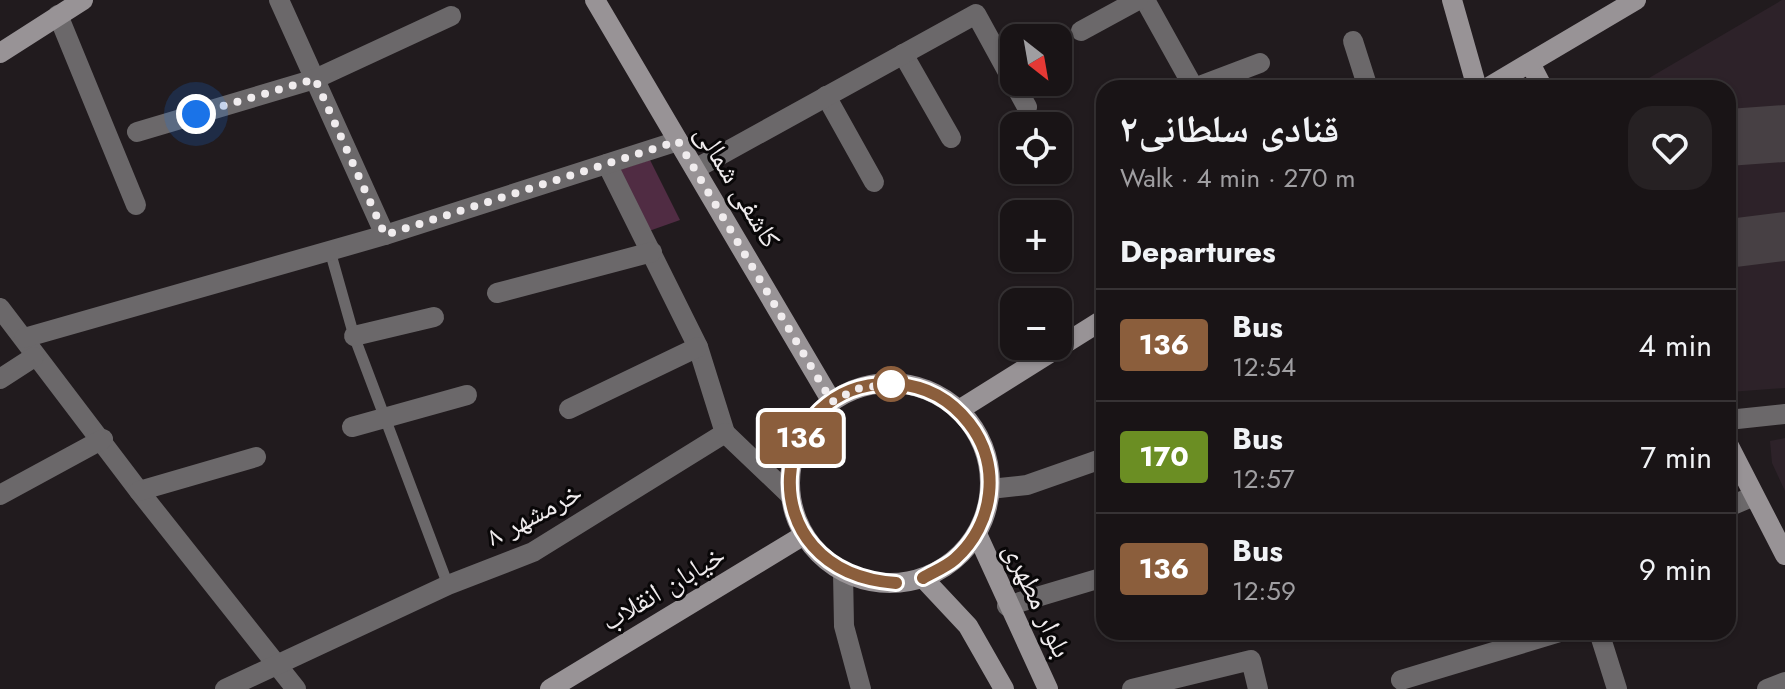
<!DOCTYPE html>
<html lang="en">
<head>
<meta charset="utf-8">
<style>
  body { margin:0; font-family:Jost,"Noto Naskh Arabic",sans-serif; background:#262123; color:#f1f3f6; height:100vh; display:flex; flex-direction:column; font-size:30px; white-space:nowrap }
  * { box-sizing:border-box; margin:0 }
  p { font-size:26px; color:#9f9ea1 }
  .icon { flex:none; width:44px; height:44px; fill:none; stroke:currentColor; stroke-width:2; stroke-linecap:round; stroke-linejoin:round }
  .map { position:relative; flex:1; overflow:hidden }
  .side { position:absolute; left:1096px; top:80px; width:640px; height:560px; display:flex; flex-direction:column; background:#191416; border-radius:24px; box-shadow:0 2px 6px #0004,0 0 0 2px #373335 }
  .side>* { flex:none }
  .badge { padding:0 16px; border-radius:6px; font-size:28px; line-height:52px }
  .needle { width:52px; rotate:149deg }
  .tools { position:absolute; left:1000px; top:24px; display:grid; gap:16px }
  .tools a { display:grid; place-items:center; width:72px; height:72px; border-radius:16px; background:#191416; box-shadow:0 2px 6px #0004,0 0 0 2px #373335; font-size:40px }
  .you { position:absolute; width:40px; height:40px; margin:-20px; border:6px solid #fff; border-radius:50%; background:#1a73e8; box-shadow:0 0 0 12px #1a73e833 }
  .map>.badge { position:absolute; translate:-50% -50%; box-shadow:0 0 0 4px #fff }
  h2 { padding:0 24px; font-size:30px; line-height:72px }
  .round { display:grid; place-items:center; flex:none; width:84px; height:84px; border-radius:24px; background:#262123 }
  .headline { display:flex; align-items:center; justify-content:space-between; height:136px; padding:0 24px }
  h1 { font-size:38px; font-weight:700; line-height:60px }
  ul { padding:0; list-style:none }
  li { display:flex; align-items:center; gap:24px; height:112px; padding:0 24px; border-top:2px solid #373335 }
  li div { flex:1 }
  li b { display:block; font-size:30px }
  li em { font-style:normal }
  li .badge { min-width:88px; font-weight:700; text-align:center }
  .map>svg:first-child { display:block }
  .built { fill:#2d2229 }
  .green { fill:#502c43 }
  .building { fill:#474044 }
  .lines { fill:none; stroke-linecap:round; stroke-linejoin:round }
  .lane { stroke:#6b686a; stroke-width:11 }
  .street { stroke:#6b686a; stroke-width:20 }
  .secondary { stroke:#989396; stroke-width:20 }
  .line-casing { stroke:#fff; stroke-width:18 }
  .line { stroke:#8b5e3c; stroke-width:12 }
  .walk { stroke:#f0ecee; stroke-width:8; stroke-dasharray:0 14.4 }
  .stop-dot { fill:#fff; stroke:#8b5e3c; stroke-width:4 }
  .labels { text-anchor:middle; dominant-baseline:central; stroke-width:6; stroke-linejoin:round; paint-order:stroke }
  .street-label { font-size:28px; fill:#f0ecee; stroke:#090708 }
</style>
</head>
<body>
<div class="map">
<svg width="1785" height="689" viewBox="0 0 1785 689">
  <rect width="100%" height="100%" fill="#211b1e"/>
  <g class="built">
    <path d="M1782,0h3v388l-55,4 -2,-304h-96z"/>
    <path d="M1785,438v53l-13,-28 -2,-22z"/>
  </g>
  <path class="green" d="M650,160l30,60 -31,11 -33,-60z"/>
  <g class="building">
    <path d="M1785,105v57l-57,4v-57z"/>
    <path d="M1785,212v49l-57,7v-49z"/>
  </g>
  <g class="lines">
    <path class="lane" d="M330,251l24,85 94,249"/>
    <g class="street">
      <path d="M279,0l106,235"/>
      <path d="M1145,0l49,88 66,-25"/>
      <path d="M58,15l78,190"/>
      <path d="M1081,31l57,-31"/>
      <path d="M1353,41l15,47"/>
      <path d="M903,54l48,84"/>
      <path d="M826,96l48,86"/>
      <path d="M137,132l178,-53 136,-63"/>
      <path d="M607,164l91,183 27,86"/>
      <path d="M695,169l281,-155 51,93"/>
      <path d="M497,293l155,-41"/>
      <path d="M0,308l139,183 157,198"/>
      <path d="M354,336l80,-19"/>
      <path d="M24,338l361,-103 293,-94"/>
      <path d="M0,379l34,-22"/>
      <path d="M569,409l129,-62"/>
      <path d="M1728,420l57,-6"/>
      <path d="M352,427l115,-32"/>
      <path d="M990,489l37,-4 77,-27"/>
      <path d="M139,491l117,-34"/>
      <path d="M0,495l103,-56"/>
      <path d="M1728,507l26,-11"/>
      <path d="M843,572l1,54 17,63"/>
      <path d="M1007,606l97,-29"/>
      <path d="M1599,632l18,57"/>
      <path d="M1401,680l159,-48"/>
      <path d="M225,689l223,-104 85,-33 192,-119 65,62"/>
      <path d="M1132,689l119,-29 7,29"/>
      <path d="M1767,689l18,-7"/>
    </g>
    <g class="secondary">
      <path d="M595,0l237,402"/>
      <path d="M1452,0l25,88"/>
      <path d="M0,53l83,-53"/>
      <path d="M1530,63l13,25"/>
      <path d="M1487,88l149,-88"/>
      <circle cx="890" cy="483" r="100"/>
      <path d="M959,410l145,-91"/>
      <path d="M1728,444l57,111"/>
      <path d="M977,534l71,155"/>
      <path d="M923,578l45,48 36,63"/>
      <path d="M550,689l254,-154"/>
    </g>
  </g>
  <g class="lines">
    <defs>
      <path id="line" d="M896,583c-153,-11 -130,-207 1,-199 29,2 54,16 72,39 33,42 25,101 -14,136 -9,8 -22,13 -32,19"/>
    </defs>
    <use href="#line" class="line-casing"/>
    <use href="#line" class="line"/>
    <path class="walk" d="M196,114l119,-35 70,156 293,-94 154,261 24,-13 35,-5"/>
  </g>
  <circle class="stop-dot" cx="891" cy="384" r="16"/>
  <g class="labels">
    <g class="street-label">
      <text transform="translate(738 186) rotate(59)">کاشفی شمالی</text>
      <text transform="translate(534 514) rotate(-28)">خرمشهر ۸</text>
      <text transform="translate(663 588) rotate(-31)">خیابان انقلاب</text>
      <text transform="translate(1038 600) rotate(65)">بلوار مطهری</text>
    </g>
  </g>
</svg>
<div class="tools">
<a><svg class="needle" viewBox="-14 -14 28 28"><path d="M0-13l5 13h-10z" fill="#e53935"/><path d="M0 13l5-13h-10z" fill="#9f9ea1"/></svg></a>
<a><svg class="icon" aria-label="locate" viewBox="0 0 24 24"><circle cx="12" cy="12" r="6"/><path d="M12 2v4M12 18v4M2 12h4M18 12h4"/></svg></a>
<a>+</a>
<a>−</a>
</div>
<div class="you" style="left:196px;top:114px"></div>
<b class="badge" style="left:801px;top:438px;background:#8b5e3c;color:#fff">136</b>
<section class="side">
<div class="headline"><div><h1>قنادی سلطانی۲</h1><p>Walk · 4 min · 270 m</p></div><a class="round"><svg class="icon" aria-label="heart" viewBox="0 0 24 24"><path d="M12 20l-8-8c-3-5 5-10 8-4 3-6 11-1 8 4z"/></svg></a></div>
<h2>Departures</h2>
<ul>
<li><span class="badge" style="background:#8b5e3c;color:#fff">136</span><div><b>Bus</b><p>12:54</p></div><em>4 min</em></li>
<li><span class="badge" style="background:#6b8e23;color:#fff">170</span><div><b>Bus</b><p>12:57</p></div><em>7 min</em></li>
<li><span class="badge" style="background:#8b5e3c;color:#fff">136</span><div><b>Bus</b><p>12:59</p></div><em>9 min</em></li>
</ul>
</section>
</div>
</body>
</html>
